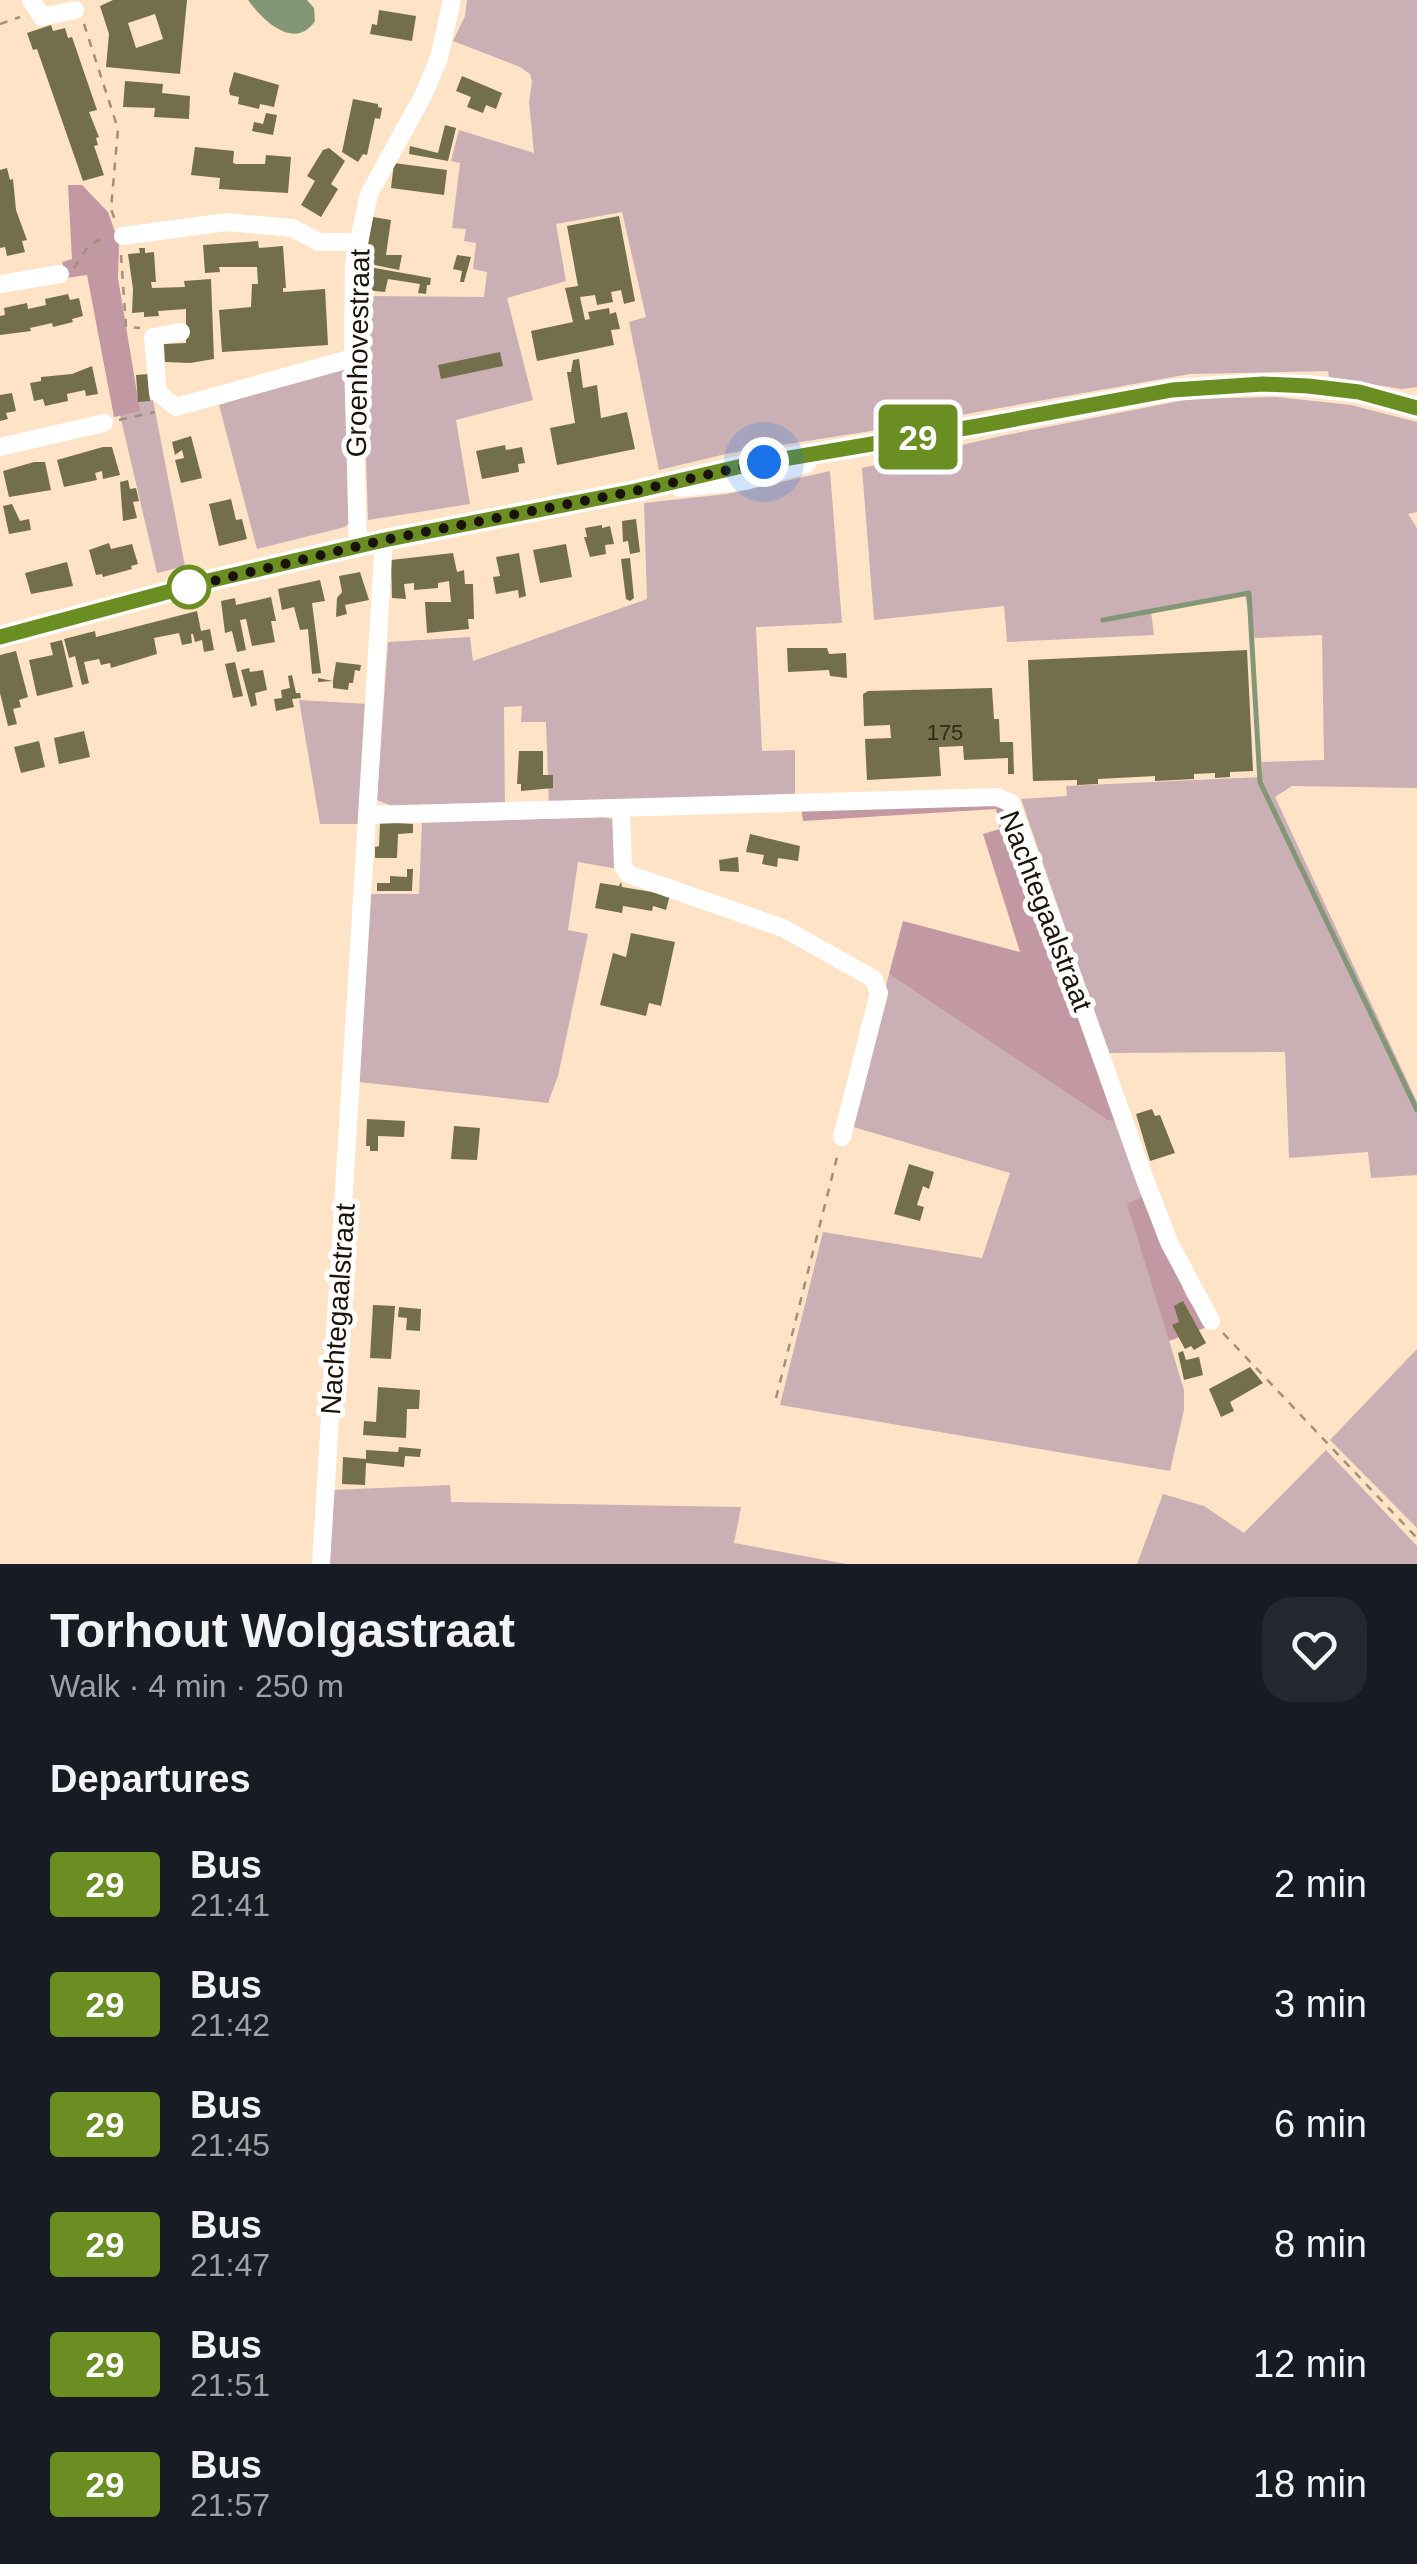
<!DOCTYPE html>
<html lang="en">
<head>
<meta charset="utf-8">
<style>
  body { margin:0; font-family:Helvetica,sans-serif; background:#242831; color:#f1f3f6; height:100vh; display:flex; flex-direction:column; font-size:38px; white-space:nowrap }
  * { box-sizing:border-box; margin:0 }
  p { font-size:32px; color:#9ea1a6 }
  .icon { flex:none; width:55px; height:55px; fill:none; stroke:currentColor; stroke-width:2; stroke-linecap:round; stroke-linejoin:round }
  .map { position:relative; height:1564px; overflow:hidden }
  .sheet { display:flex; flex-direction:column; background:#171b24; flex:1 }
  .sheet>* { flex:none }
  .badge { padding:0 20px; border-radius:8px; font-size:35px; line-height:65px }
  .you { position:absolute; width:50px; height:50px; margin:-25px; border:8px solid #fff; border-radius:50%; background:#1a73e8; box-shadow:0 0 0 15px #1a73e833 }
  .map>.badge { position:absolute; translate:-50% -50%; box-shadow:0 0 0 5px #fff }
  h2 { padding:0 50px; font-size:38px; line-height:90px }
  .round { display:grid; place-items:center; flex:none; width:105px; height:105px; border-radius:30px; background:#242831 }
  .summary { display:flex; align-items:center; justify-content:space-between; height:170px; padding:0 50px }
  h1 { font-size:48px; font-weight:700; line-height:75px }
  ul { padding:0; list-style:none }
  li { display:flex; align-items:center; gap:30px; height:120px; padding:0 50px }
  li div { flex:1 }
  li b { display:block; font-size:38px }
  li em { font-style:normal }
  li .badge { min-width:110px; font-weight:700; text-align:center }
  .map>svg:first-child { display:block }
  .green { fill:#caafb5 }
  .forest { fill:#c298a3 }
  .water { fill:#839777 }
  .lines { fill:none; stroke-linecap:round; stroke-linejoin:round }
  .stream { stroke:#839777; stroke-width:5 }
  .building { fill:#736e4b; fill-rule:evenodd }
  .path { stroke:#a38f7a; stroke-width:2.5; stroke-dasharray:8 8; stroke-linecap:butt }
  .minor { stroke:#fff; stroke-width:18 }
  .line-casing { stroke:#fff; stroke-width:22 }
  .line { stroke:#6b8e23; stroke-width:15 }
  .walk { stroke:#1b1208; stroke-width:10; stroke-dasharray:0 18 }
  .stop-dot { fill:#fff; stroke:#6b8e23; stroke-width:5 }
  .labels { text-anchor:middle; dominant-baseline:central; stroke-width:10; stroke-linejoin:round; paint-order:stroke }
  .number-label { font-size:22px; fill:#312919 }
  .street-label { font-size:28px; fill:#1b1208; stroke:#fff }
</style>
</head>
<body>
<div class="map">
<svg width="1417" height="1564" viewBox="0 0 1417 1564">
  <rect width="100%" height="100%" fill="#fee3c6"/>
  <g class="green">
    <path d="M467,0h950v387l-15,2 -73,-12 -1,-6 -138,3 -319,57 -141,22 -71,17 -30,-148 17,-5 -24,-105 -66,12 10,57 -59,17 26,102 -77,20 14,84 -102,16 -7,-224 123,1 3,-25 -14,-3 3,-26 -12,-2 2,-12 -14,-1 8,-65 -9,-2 8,-31 75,23 -5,-51 3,-20 -2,-8 -10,-7 -67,-26 12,-25z"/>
    <path d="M343,366l4,7 3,149 -5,5 -88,22 -38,-144z"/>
    <path d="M1277,397l74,8 66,17v90l-9,2 9,14v260l-125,-2 -17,11 142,305v73l-46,3 -3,-26 -79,6 -4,-106 -177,1 -87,-254 46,-3 -1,-10 196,-9v-15l62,-2 -2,-125 -67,3 -10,-42 -94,16 3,23 -147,7 -3,-36 -130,14 -12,-152 139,-32 189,-37z"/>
    <path d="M138,400h15l32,166 -28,7 -37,-158 19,-4z"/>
    <path d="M830,471l12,152 -86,4 6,124 33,-1v48l-246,8 -3,-84h-25l1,-16 -18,1 1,102 -113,-3 -15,-6 11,-158 82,-5 3,24 174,-62 -3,-96 83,-9z"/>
    <path d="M299,700l69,4 -6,120h-42z"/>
    <path d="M601,817l12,2 5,50 -40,-7 -10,68 20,4 -30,142 -10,27 -189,-21 11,-188h49l3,-71z"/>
    <path d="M889,974l218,146 13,3 22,74 -14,8 56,185v20l-14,61 -390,-66 43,-173 159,26 28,-85 -160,-47z"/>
    <path d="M1417,1349v179l-87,-88z"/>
    <path d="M1326,1450l91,96v18h-280l26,-70 41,12 40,27z"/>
    <path d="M450,1485l1,17 290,5 -7,36 113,21h-519l5,-74z"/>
  </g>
  <g class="forest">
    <path d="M68,185h14l26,27 11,31 -1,35 22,133 -26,6 -27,-142 -21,3 -4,-16 10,-3z"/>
    <path d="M1004,798l116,325 -13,-3 -218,-146 14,-53 117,31 -37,-118 17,-5 -4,-20 -193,12 -2,-15z"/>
    <path d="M1142,1197l45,100 20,30 -38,14 -42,-137z"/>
  </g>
  <path class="water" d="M248,0h59l7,8 1,13c-20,30 -52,0 -67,-21z"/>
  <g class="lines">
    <path class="stream" d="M1103,620l146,-27 11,189 157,328"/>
  </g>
  <g class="building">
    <path d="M113,0h74l-7,74 -74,-7 3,-33 -9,-28zM155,14l8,25 -27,9 -8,-25z"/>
    <path d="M379,10l37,6 -4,25 -42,-7 2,-10 5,1z"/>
    <path d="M51,25l2,6 12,-3 3,10 4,-1 25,73 -8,2 10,25 -3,1 2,7 -4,1 10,29 -21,6 -46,-132 -4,1 -6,-17z"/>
    <path d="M234,72l45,13 -5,22 -14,-3 -1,5 -21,-5 1,-7 -9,-2 -1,-5z"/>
    <path d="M462,76l40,17 -6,16 -10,-4 -3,8 -16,-6 4,-10 -15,-6z"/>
    <path d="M125,81l38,3 -1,9 28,3 -1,23 -35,-2 1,-9 -32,-1z"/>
    <path d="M353,99l25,5v3l4,1 -2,11 -5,-1 -8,37 -4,-1 -5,8 -16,-10z"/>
    <path d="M266,113l11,2 -4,20 -21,-4 2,-9 9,2z"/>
    <path d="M445,125l11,3 -8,33 -39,-7 1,-8 28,7z"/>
    <path d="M195,147l39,4 -1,12 3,1h29l1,-9 25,2 -3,36 -69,-4 1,-11 -29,-3z"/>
    <path d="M329,148l16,13 -14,23 7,5 -17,28 -20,-12 14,-24 -8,-5 16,-26z"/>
    <path d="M394,163l53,7 -3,25 -53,-7z"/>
    <path d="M7,168l3,12 3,-1 3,31 11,30 -5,1 3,11 -18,4 -2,-9 -5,1v-78z"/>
    <path d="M619,216l16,85 -11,3 -3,-14 -10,2 2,10 -16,3 -2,-10 -15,2 5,23 5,-1 -2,-7 21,-4 1,6 6,-2 4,17 -9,1 3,15 -77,16 -6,-30 42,-9 -8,-34 13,-2 -11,-60z"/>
    <path d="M373,217l18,3 -5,35h16l-3,15 -34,-7z"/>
    <path d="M258,241l1,7 24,-2 3,42h-3v4l42,-3 3,56 -106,7 -3,-42 32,-3 1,-23h6l-1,-17h-38l1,5 -15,1 -2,-28z"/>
    <path d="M139,248h6v5l9,-1 2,30h-5l1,6 33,-1 -1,-6 27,-2 3,80 -24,4 -25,-1 -1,-18 22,-1v-34l-28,2 1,5 -15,1v-5l-12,1 1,-24 -5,-35 12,-1z"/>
    <path d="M457,255l14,2 -7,25h-4l2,-11 -9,-2z"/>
    <path d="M369,267l62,11 -1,7h-3l-1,9 -8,-1 2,-9 -32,-5 -3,13 -21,-2z"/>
    <path d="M68,294l2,6 9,-2 4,18 -11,3 1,3 -20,5 -1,-4 -22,5 1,3 -31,4v-19l5,-1 -1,-7 23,-5 1,6 18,-4 -1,-6z"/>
    <path d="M500,352l3,14 -62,13 -3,-14z"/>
    <path d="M579,359l4,29 14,-3 4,33 26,-6 8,37 -78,16 -7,-37 25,-5 -8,-51h4l2,-12z"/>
    <path d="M92,366l6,28 -12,2 -1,-6 -18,4 1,7 -23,5 -2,-7 -9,2 -4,-18 11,-2v-4l31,-3z"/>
    <path d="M148,374l2,27 -12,1 -2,-27z"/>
    <path d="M12,393l4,18 -10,2 2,6 -8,2v-26z"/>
    <path d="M191,436l11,42 -21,5 -6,-23 9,-2 -2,-8 -7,5 -3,-13z"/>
    <path d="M505,445l1,5 16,-3 3,16 -7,1 1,8 -37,7 -6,-28z"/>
    <path d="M103,447h9l8,28 -17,4 -1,-8 -7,2 2,7 -33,7 -7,-27z"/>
    <path d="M34,462h11l6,28 -42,7 -6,-26z"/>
    <path d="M128,480l2,9 6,-1 3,13 -6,1 4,16 -14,3 -3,-39z"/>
    <path d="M231,499l5,21 6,-1 5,20 -28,7 -10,-42z"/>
    <path d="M12,504l8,17 9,-2 2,11 -22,4 -6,-28z"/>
    <path d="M636,519l4,33 -10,2 -2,-13 -5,1 -1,-21z"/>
    <path d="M602,525v3l8,-2 4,18 -9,1 1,9 -16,3 -6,-20h3l-2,-9z"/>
    <path d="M109,543l2,6 21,-5 6,20 -7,2 1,3 -29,8 -1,-3 -6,1 -7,-25z"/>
    <path d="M566,544l6,33 -32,6 -7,-33z"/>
    <path d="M453,553l4,19 7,-2 1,14h8l1,35h-6l1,10 -42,4 -2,-31h26l-2,-21 -11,2v5l-24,2v-7l-10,1 2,15 -14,-1 -1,-38z"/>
    <path d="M519,553l7,43 -7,2 -1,-8 -22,4 -3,-17 7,-1 -4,-19z"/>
    <path d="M630,558l4,40 -4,3 -4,-2 -5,-40z"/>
    <path d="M67,562l6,24 -42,8 -6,-21z"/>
    <path d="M360,572l9,28 -24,5 2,9 -11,3 1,-19 5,-6 -3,-16z"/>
    <path d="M320,580l5,21 -13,2 9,70 -9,1 -4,-45 -8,1 -6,-23 -12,3 -4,-21z"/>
    <path d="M271,597l5,24h-5l4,21 -23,4 -6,-27 -6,1 6,30 -9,2 -5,-21 -7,2 -4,-32 14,-3 1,7z"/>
    <path d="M197,611l4,20 9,-2 4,21 -10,2 -2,-12 -7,2 -2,-8h-2l1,9 -10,2 -3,-12 -25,5 3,16 -46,14 -1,-5 -9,2 -2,-6 -15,3 5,21 -7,2 -7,-29 -6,2 -5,-19 31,-8 1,6z"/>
    <path d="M62,640l11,47 -36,9 -8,-36 24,-5 -3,-12z"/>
    <path d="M787,648h40l2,6 17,-1 1,25 -17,-2 -1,-6 -41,2z"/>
    <path d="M1247,650l6,121 -23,1v5l-15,1v-5l-21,1v5l-39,2v-5l-57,3v5l-21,1v-5l-44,1 -5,-121z"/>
    <path d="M16,651l12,46 -9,3 2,7 -8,2 4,15 -9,2 -8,-33v-38z"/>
    <path d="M235,662l8,34 -10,2 -8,-34z"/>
    <path d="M336,662l25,3 -1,6 -5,-1 -2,13h-4l-1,7 -15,-2v-7l-15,1v-4l15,3z"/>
    <path d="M249,668l1,4 13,-2 4,20 -12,3 2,12 -6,2 -10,-37z"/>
    <path d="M292,675l4,18h4l1,5 -9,1 2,8 -18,4 -2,-12 8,-1 -1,-8 9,-2 -2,-12z"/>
    <path d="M992,688l2,31h5l1,23h13l1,32h-6v-16l-44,2 -1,-14 -24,1 2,29 -74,4 -2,-41 26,-1 -1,-13 -26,1 -1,-32 5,-3z"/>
    <path d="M84,731l6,26 -31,7 -5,-26z"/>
    <path d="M39,741l6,26 -24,6 -7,-26z"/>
    <path d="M519,751h24v24h10v13l-32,3v-7h-4z"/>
    <path d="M380,822l33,2v9l-15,1 -1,24h-22v-11l4,-1z"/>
    <path d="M750,834l50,12 -2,15 -20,-3 -1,9 -15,-3 2,-9 -18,-3z"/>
    <path d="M738,857l1,15 -19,-1 -1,-11z"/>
    <path d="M407,869h6l-1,22h-35v-8h13v-7l17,1z"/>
    <path d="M621,882l1,5 48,8 -4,15 -13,-4 -1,5 -29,-5 -1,7 -27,-5 5,-25 19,3z"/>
    <path d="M631,933l44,9 -14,64 -12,-3 -3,13 -46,-11 13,-52 13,4z"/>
    <path d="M1152,1109l3,7 5,-1 15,38 -25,8 -14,-47z"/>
    <path d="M367,1119l38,2 -1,16 -26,-1v15h-8v-5h-4z"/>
    <path d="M454,1126l26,2 -3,32 -26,-1z"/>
    <path d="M909,1164l25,8 -5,17 -6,-3 -6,19 7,2 -4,14 -26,-7z"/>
    <path d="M1183,1301l23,42 -12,7 -3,-4 -6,3 -13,-24 7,-3 -5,-16z"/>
    <path d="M373,1305l22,1 -4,53 -21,-1z"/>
    <path d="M399,1307l22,2 -1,22 -14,-1 1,-12 -9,-1z"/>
    <path d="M1183,1351l3,9 13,-3 4,18 -19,5 -6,-27z"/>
    <path d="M1250,1367l13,16 -33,19 4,9 -13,6 -12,-28z"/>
    <path d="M378,1387l42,3 -1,19h-12l-1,29 -43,-3 1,-14 12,1z"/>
    <path d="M399,1447l22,2 -1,8 -15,-1 -1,11 -38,-4 -1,22 -23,-1 1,-27 23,2v-9l32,2z"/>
  </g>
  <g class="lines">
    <g class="path">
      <path d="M0,24l20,-7"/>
      <path d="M84,24l34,105 -7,80 4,11"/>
      <path d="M121,255l5,72 14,1"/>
      <path d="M74,268l15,-23 18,-9"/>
      <path d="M119,420l36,-8"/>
      <path d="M1223,1333l194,205"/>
      <path d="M776,1398l62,-245"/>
    </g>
    <g class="minor">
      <path d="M31,0l11,17 33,-7"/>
      <path d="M123,236l104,-14 65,6 27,14h40"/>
      <path d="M0,284l60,-10"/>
      <path d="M181,332l-28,5 5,56 18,14 177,-49"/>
      <path d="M0,447l104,-24"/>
      <path d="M680,488l65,-7 62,-17"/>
      <path d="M358,546l-5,-188 1,-95 15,-69 55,-100 15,-36 13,-58"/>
      <path d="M0,637l212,-57 172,-40 251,-49 107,-26 270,-44 160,-31 91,-6 46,2 50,6 58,16"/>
      <path d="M621,810l2,56 5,8 155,54 91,51 5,14 -37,144"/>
      <path d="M367,815l630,-18 14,6 134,377 24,62 42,79"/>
      <path d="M321,1564l63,-1024"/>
    </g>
  </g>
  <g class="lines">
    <defs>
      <path id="line" d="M0,637l212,-57 172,-40 251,-49 107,-25 236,-40 194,-36 91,-6 45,2 51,6 58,16"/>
    </defs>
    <use href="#line" class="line-casing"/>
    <use href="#line" class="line"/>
    <path class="walk" d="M189,587l-13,3 208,-50 251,-49 129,-29"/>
  </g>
  <circle class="stop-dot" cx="189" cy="587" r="20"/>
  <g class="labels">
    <g class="number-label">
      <text x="945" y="732">175</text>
    </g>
    <g class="street-label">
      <text transform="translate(358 353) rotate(-89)">Groenhovestraat</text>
      <text transform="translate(1046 911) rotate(69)">Nachtegaalstraat</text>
      <text transform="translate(338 1309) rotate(-86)">Nachtegaalstraat</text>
    </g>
  </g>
</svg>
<div class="you" style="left:764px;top:462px"></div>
<b class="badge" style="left:918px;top:437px;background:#6b8e23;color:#fff">29</b>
</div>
<section class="sheet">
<div class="summary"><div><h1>Torhout Wolgastraat</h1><p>Walk · 4 min · 250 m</p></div><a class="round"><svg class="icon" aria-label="heart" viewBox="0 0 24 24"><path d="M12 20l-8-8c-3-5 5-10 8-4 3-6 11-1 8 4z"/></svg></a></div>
<h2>Departures</h2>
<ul>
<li><span class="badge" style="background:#6b8e23;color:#fff">29</span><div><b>Bus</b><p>21:41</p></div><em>2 min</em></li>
<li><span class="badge" style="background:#6b8e23;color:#fff">29</span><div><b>Bus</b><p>21:42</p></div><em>3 min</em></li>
<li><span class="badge" style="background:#6b8e23;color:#fff">29</span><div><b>Bus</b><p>21:45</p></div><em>6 min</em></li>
<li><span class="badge" style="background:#6b8e23;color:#fff">29</span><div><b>Bus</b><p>21:47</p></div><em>8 min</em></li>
<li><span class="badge" style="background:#6b8e23;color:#fff">29</span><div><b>Bus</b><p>21:51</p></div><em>12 min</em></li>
<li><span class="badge" style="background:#6b8e23;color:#fff">29</span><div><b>Bus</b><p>21:57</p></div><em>18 min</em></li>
</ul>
</section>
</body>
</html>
